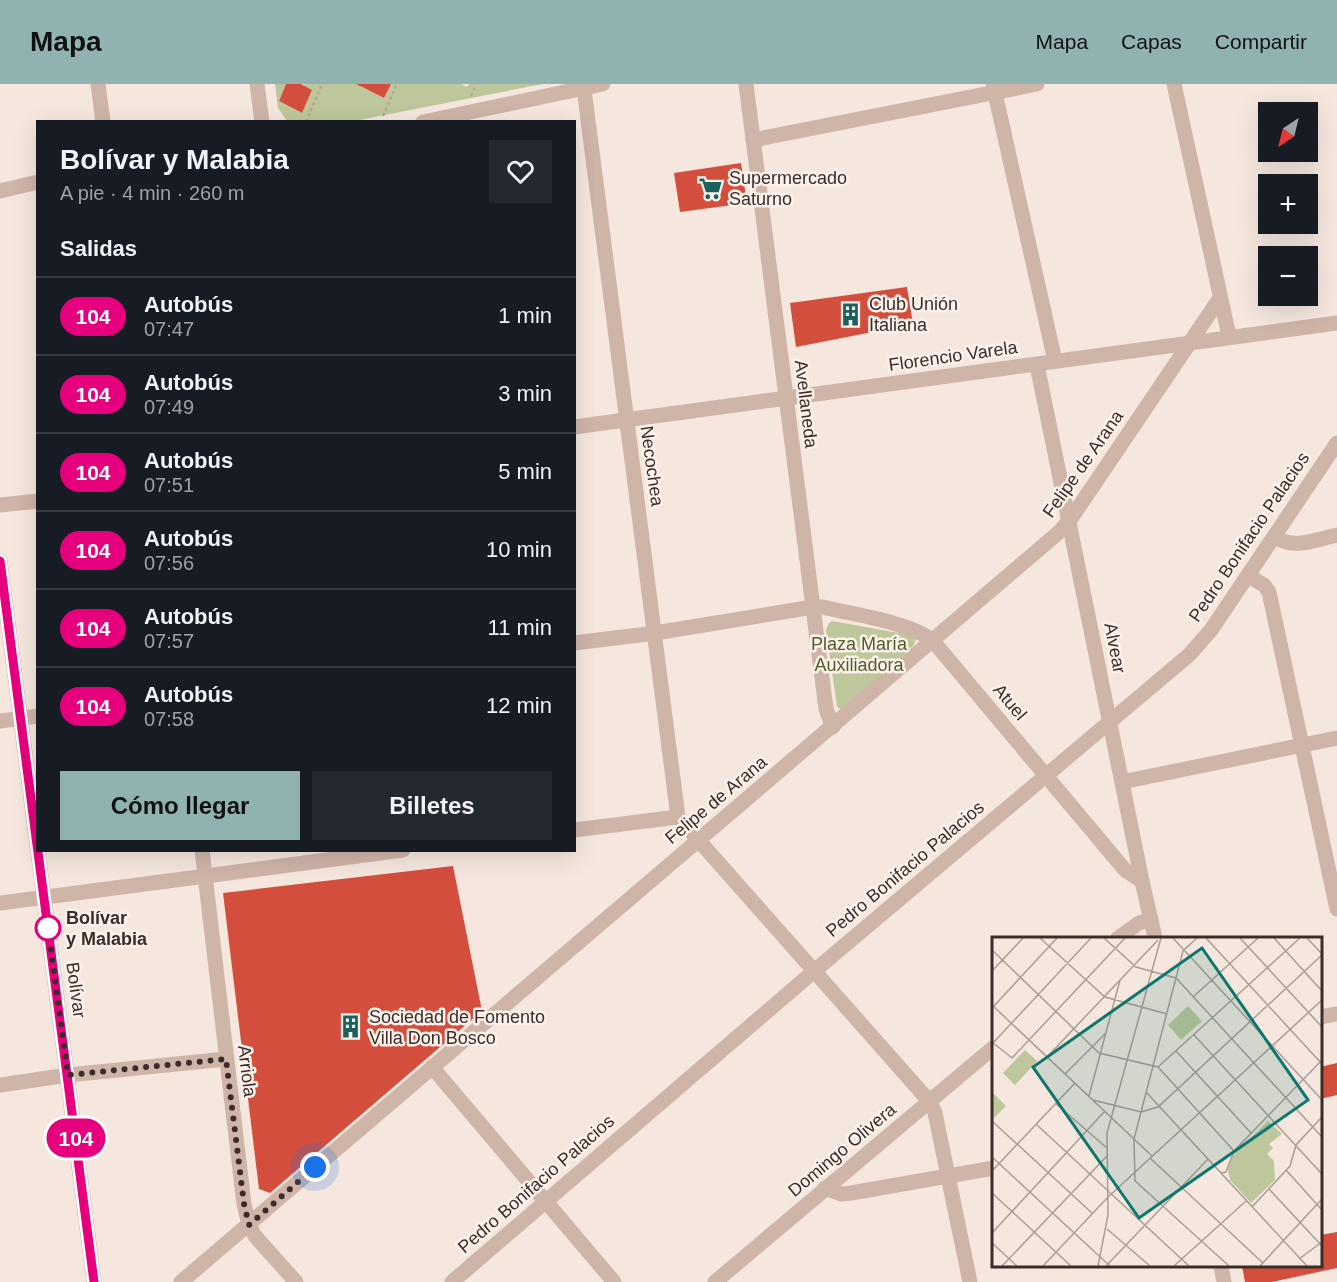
<!DOCTYPE html>
<html lang="es">
<head>
<meta charset="utf-8">
<style>
  body { margin:0; font-family:Helvetica,sans-serif; background:#242831; color:#f1f3f6; height:100vh; display:flex; flex-direction:column; font-size:22px; white-space:nowrap }
  * { box-sizing:border-box; margin:0 }
  p { font-size:20px; color:#9ea1a6 }
  .icon { flex:none; width:33px; height:33px; fill:none; stroke:currentColor; stroke-width:2; stroke-linecap:round; stroke-linejoin:round }
  .map { position:relative; flex:1; overflow:hidden }
  .sheet { position:absolute; left:36px; top:36px; width:540px; height:732px; display:flex; flex-direction:column; background:#171b24; border-radius:0px; box-shadow:0 6px 24px #0002 }
  .sheet>* { flex:none }
  .badge { padding:0 12px; border-radius:20px; font-size:21px; line-height:39px }
  .needle { width:39px; rotate:215deg }
  .tools { position:absolute; left:1258px; top:18px; display:grid; gap:12px }
  .tools a { display:grid; place-items:center; width:60px; height:60px; border-radius:0px; background:#171b24; box-shadow:0 6px 24px #0002; font-size:30px }
  .you { position:absolute; width:30px; height:30px; margin:-15px; border:4px solid #fff; border-radius:50%; background:#1a73e8; box-shadow:0 0 0 9px #1a73e833 }
  .map>.badge { position:absolute; translate:-50% -50%; box-shadow:0 0 0 3px #fff }
  h2 { padding:0 24px; font-size:22px; line-height:54px }
  .round { display:grid; place-items:center; flex:none; width:63px; height:63px; border-radius:0px; background:#242831 }
  .overview { display:flex; align-items:center; justify-content:space-between; height:102px; padding:0 24px }
  h1 { font-size:28px; font-weight:800; line-height:45px }
  .primary-button { display:flex; gap:12px; margin-top:auto; padding:12px 24px }
  .primary-button a { flex:1; height:69px; border-radius:0px; background:#90b2b1; color:#111; font-size:24px; font-weight:800; line-height:69px; text-align:center }
  .primary-button a+a { background:#242831; color:#f1f3f6 }
  ul { padding:0; list-style:none }
  li { display:flex; align-items:center; gap:18px; height:78px; padding:0 24px; border-top:2px solid #363941 }
  li div { flex:1 }
  li b { display:block; font-size:22px }
  li em { font-style:normal }
  li .badge { min-width:66px; font-weight:700; text-align:center }
  header { display:flex; align-items:center; gap:36px; box-sizing:border-box; height:84px; padding:0 30px; background:#90b2b1; color:#111 }
  header strong { font-size:28px }
  nav { display:flex; gap:33px; margin-inline-start:auto; font-size:21px }
  .map>svg:first-child { display:block }
  .green { fill:#bec79b }
  .building { fill:#d44e3e }
  .lines { fill:none; stroke-linecap:round; stroke-linejoin:round }
  .path { stroke:#bc9e91; stroke-width:2; stroke-dasharray:3 3; stroke-linecap:butt }
  .minor { stroke:#cfb4a8; stroke-width:15 }
  .line-casing { stroke:#fff; stroke-width:14 }
  .line { stroke:#e6007e; stroke-width:9 }
  .walk { stroke:#3b2c29; stroke-width:6; stroke-dasharray:0 10.8 }
  .stop-dot { fill:#fff; stroke:#e6007e; stroke-width:3 }
  .labels { text-anchor:middle; dominant-baseline:central; stroke-width:5; stroke-linejoin:round; paint-order:stroke }
  .poi-label { font-size:18px; fill:#3b2c29; stroke:#fcf2eb; text-anchor:start }
  .street-label { font-size:18px; fill:#3b2c29; stroke:#fcf2eb }
  .park-label { font-size:18px; fill:#515d29; stroke:#fcf2eb }
  .stop-label { font-size:18px; font-weight:bold; fill:#3b2c29; stroke:#fcf2eb; text-anchor:start }
  .inset-road { fill:none; stroke:#ab9c96; stroke-width:1.5 }
  .view { fill:#0f766e; fill-opacity:0.15; stroke:#0f766e; stroke-width:3 }
  .inset-edge { fill:none; stroke:#3b2c29; stroke-width:3 }
</style>
</head>
<body>
<header>
<strong>Mapa</strong>
<nav><a>Mapa</a><a>Capas</a><a>Compartir</a></nav>
</header>
<div class="map">
<svg width="1337" height="1198" viewBox="0 0 1337 1198">
  <rect width="100%" height="100%" fill="#f5e7de"/>
  <g class="green">
    <path d="M275,0h11l-7,17 23,12 10,-23 -8,-4 1,-2h57l-1,3 23,11 7,-14h70l6,3 2,-3h74l-194,38 -62,-1 -9,-13z"/>
    <path d="M832,537l78,14 6,3 -2,7 -67,62 -6,3 -4,-4 -11,-76 3,-7z"/>
  </g>
  <g class="building">
    <path d="M286,0h15l11,6 -10,23 -23,-12z"/>
    <path d="M356,0h35l-7,14z"/>
    <path d="M741,79l6,40 -67,9 -6,-39z"/>
    <path d="M907,203l6,37 -117,23 -6,-44z"/>
    <path d="M453,782l29,145 -212,182 -11,-4 -36,-296z"/>
    <path d="M1337,979v32l-17,4v-32z"/>
    <path d="M1337,1148v36l-65,14h-27l-3,-16h78v-31z"/>
  </g>
  <g class="lines">
    <g class="path">
      <path d="M471,12l5,-12"/>
      <path d="M383,32l14,-32"/>
      <path d="M306,38l16,-38"/>
      <path d="M894,554l-2,9 5,3"/>
    </g>
    <g class="minor">
      <path d="M98,0l5,38"/>
      <path d="M257,0l5,38"/>
      <path d="M746,0l80,625 7,18"/>
      <path d="M993,0l62,277"/>
      <path d="M1174,0l55,252"/>
      <path d="M584,5l94,728 252,285 5,11 35,169"/>
      <path d="M423,38l180,-38"/>
      <path d="M753,56l284,-56"/>
      <path d="M0,107l38,-9"/>
      <path d="M1037,281l105,516 13,57"/>
      <path d="M574,343l763,-104"/>
      <path d="M0,421l38,-4"/>
      <path d="M1275,452c16,15 43,3 62,-1"/>
      <path d="M0,477l94,721"/>
      <path d="M1248,492l16,9 5,7 68,317"/>
      <path d="M574,559l81,-10 158,-26h10c31,8 87,15 110,34l192,229 17,11"/>
      <path d="M0,637l38,-5"/>
      <path d="M1122,698l215,-44"/>
      <path d="M574,746l104,-13"/>
      <path d="M202,766l42,354 5,21 6,11 41,46"/>
      <path d="M0,819l403,-53"/>
      <path d="M1118,854l21,-15 12,-4"/>
      <path d="M1320,933l17,-3"/>
      <path d="M432,983l182,215"/>
      <path d="M0,1001l68,-10 158,-16"/>
      <path d="M825,1104l16,6 10,-1 143,-25"/>
      <path d="M1221,1182l3,16"/>
      <path d="M181,1198l877,-749 12,-13 150,-222"/>
      <path d="M452,1198l361,-310 376,-317 22,-25 126,-187"/>
      <path d="M715,1198l279,-235"/>
    </g>
  </g>
  <g class="lines">
    <defs>
      <path id="line" d="M0,477l94,721"/>
    </defs>
    <use href="#line" class="line-casing"/>
    <use href="#line" class="line"/>
    <path class="walk" d="M48,844l20,147 158,-16 18,145 5,21 66,-58"/>
  </g>
  <defs>
    <symbol id="supermarket-bare" viewBox="-9 -9 18 18"><path d="M-6-5.5h2.5l.6 2H6L4.5 2H-2.5L-4.4-4H-6ZM-1.5 3.2a1.3 1.3 0 1 0 .1 0ZM3 3.2a1.3 1.3 0 1 0 .1 0Z" fill="#19625d" stroke="#fcf2eb" stroke-width="2.5" paint-order="stroke"/></symbol>
    <symbol id="building-bare" viewBox="-9 -9 18 18"><path d="M-4-6H4V6H1V3H-1V6H-4ZM-2.5-4.3h1.7v1.8h-1.7ZM.8-4.3h1.7v1.8H.8ZM-2.5-1h1.7V.8h-1.7ZM.8-1h1.7V.8H.8Z" fill="#19625d" stroke="#fcf2eb" stroke-width="2.5" paint-order="stroke"/></symbol>
  </defs>
  <g fill-rule="evenodd">
    <use href="#supermarket-bare" x="694" y="88" width="33" height="33"/>
    <use href="#building-bare" x="834" y="214" width="33" height="33"/>
    <use href="#building-bare" x="334" y="926" width="33" height="33"/>
  </g>
  <circle class="stop-dot" cx="48" cy="844" r="12"/>
  <g class="labels">
    <g class="poi-label">
      <text x="729" y="94">Supermercado<tspan x="729" dy="21">Saturno</tspan></text>
      <text x="869" y="220">Club Unión<tspan x="869" dy="21">Italiana</tspan></text>
      <text x="369" y="933">Sociedad de Fomento<tspan x="369" dy="21">Villa Don Bosco</tspan></text>
    </g>
    <g class="street-label">
      <text transform="translate(953 272) rotate(-8)">Florencio Varela</text>
      <text transform="translate(806 320) rotate(83)">Avellaneda</text>
      <text transform="translate(1083 380) rotate(-55)">Felipe de Arana</text>
      <text transform="translate(652 382) rotate(82)">Necochea</text>
      <text transform="translate(1249 453) rotate(-56)">Pedro Bonifacio Palacios</text>
      <text transform="translate(1115 564) rotate(79)">Alvear</text>
      <text transform="translate(1010 618) rotate(50)">Atuel</text>
      <text transform="translate(716 716) rotate(-40)">Felipe de Arana</text>
      <text transform="translate(905 785) rotate(-40)">Pedro Bonifacio Palacios</text>
      <text transform="translate(76 906) rotate(82)">Bolívar</text>
      <text transform="translate(247 987) rotate(83)">Arriola</text>
      <text transform="translate(842 1066) rotate(-40)">Domingo Olivera</text>
      <text transform="translate(536 1100) rotate(-41)">Pedro Bonifacio Palacios</text>
    </g>
    <g class="park-label">
      <text x="859" y="560">Plaza María<tspan x="859" dy="21">Auxiliadora</tspan></text>
    </g>
    <g class="stop-label">
      <text x="66" y="834">Bolívar<tspan x="66" dy="21">y Malabia</tspan></text>
    </g>
  </g>
  <g transform="translate(992 853)">
    <rect width="330" height="330" fill="#f5e7de"/>
    <path d="M196,69l14,15 -21,19 -13,-15zM33,113l12,11 -22,24 -12,-12zM0,155l14,14 -12,12 -2,-2zM276,184l14,13 -13,10 4,4 -6,6 7,7 1,19 -24,23 -21,-23 -2,-10 3,-13z" fill="#bec79b"/>
    <path class="inset-road" d="M48,1l65,59 62,17M112,1l32,29 40,11 146,159M181,1l149,162M214,1l116,126M248,1l82,89M282,1l48,53M315,1l15,16M0,13l107,103 59,14 76,84M0,34l31,-33M201,60l65,-59M0,68l160,151M1,70l64,-69M202,98l128,139M0,105l20,16 113,-120M1,106l98,-105M184,114l75,82M55,120l111,-117M166,130l142,-129M73,137l41,-41M154,155l161,174M97,159l31,-116M101,163l48,12 17,-5 164,-152M63,166l52,45M0,184l100,92M44,187l153,142M0,220l118,109M158,221l113,105M294,233l36,40M0,234l83,-88M229,236l5,-1 8,-21 87,-90M142,243l95,86M143,244l-1,-42 7,-27 42,-161 14,-13M277,252l53,57M0,256l79,73M260,270l38,-41 6,-21 26,-28M115,292l43,37M0,296l113,-122M0,306l25,23M307,322l23,-17M10,329l105,-110M51,329l65,-69 214,-197M106,329l10,-51 -1,-82 54,-195M114,329l102,-107M182,329l72,-65M268,329l62,-67"/>
    <path class="view" d="M210,11l106,152 -169,118 -106,-151z"/>
    <rect width="330" height="330" class="inset-edge"/>
  </g>
</svg>
<div class="tools">
<a><svg class="needle" viewBox="-14 -14 28 28"><path d="M0-13l5 13h-10z" fill="#e53935"/><path d="M0 13l5-13h-10z" fill="#9ea1a6"/></svg></a>
<a>+</a>
<a>−</a>
</div>
<div class="you" style="left:315px;top:1083px"></div>
<b class="badge" style="left:76px;top:1054px;background:#e6007e;color:#fff">104</b>
<section class="sheet">
<div class="overview"><div><h1>Bolívar y Malabia</h1><p>A pie · 4 min · 260 m</p></div><a class="round"><svg class="icon" aria-label="heart" viewBox="0 0 24 24"><path d="M12 20l-8-8c-3-5 5-10 8-4 3-6 11-1 8 4z"/></svg></a></div>
<h2>Salidas</h2>
<ul>
<li><span class="badge" style="background:#e6007e;color:#fff">104</span><div><b>Autobús</b><p>07:47</p></div><em>1 min</em></li>
<li><span class="badge" style="background:#e6007e;color:#fff">104</span><div><b>Autobús</b><p>07:49</p></div><em>3 min</em></li>
<li><span class="badge" style="background:#e6007e;color:#fff">104</span><div><b>Autobús</b><p>07:51</p></div><em>5 min</em></li>
<li><span class="badge" style="background:#e6007e;color:#fff">104</span><div><b>Autobús</b><p>07:56</p></div><em>10 min</em></li>
<li><span class="badge" style="background:#e6007e;color:#fff">104</span><div><b>Autobús</b><p>07:57</p></div><em>11 min</em></li>
<li><span class="badge" style="background:#e6007e;color:#fff">104</span><div><b>Autobús</b><p>07:58</p></div><em>12 min</em></li>
</ul>
<div class="primary-button"><a>Cómo llegar</a><a>Billetes</a></div>
</section>
</div>
</body>
</html>
